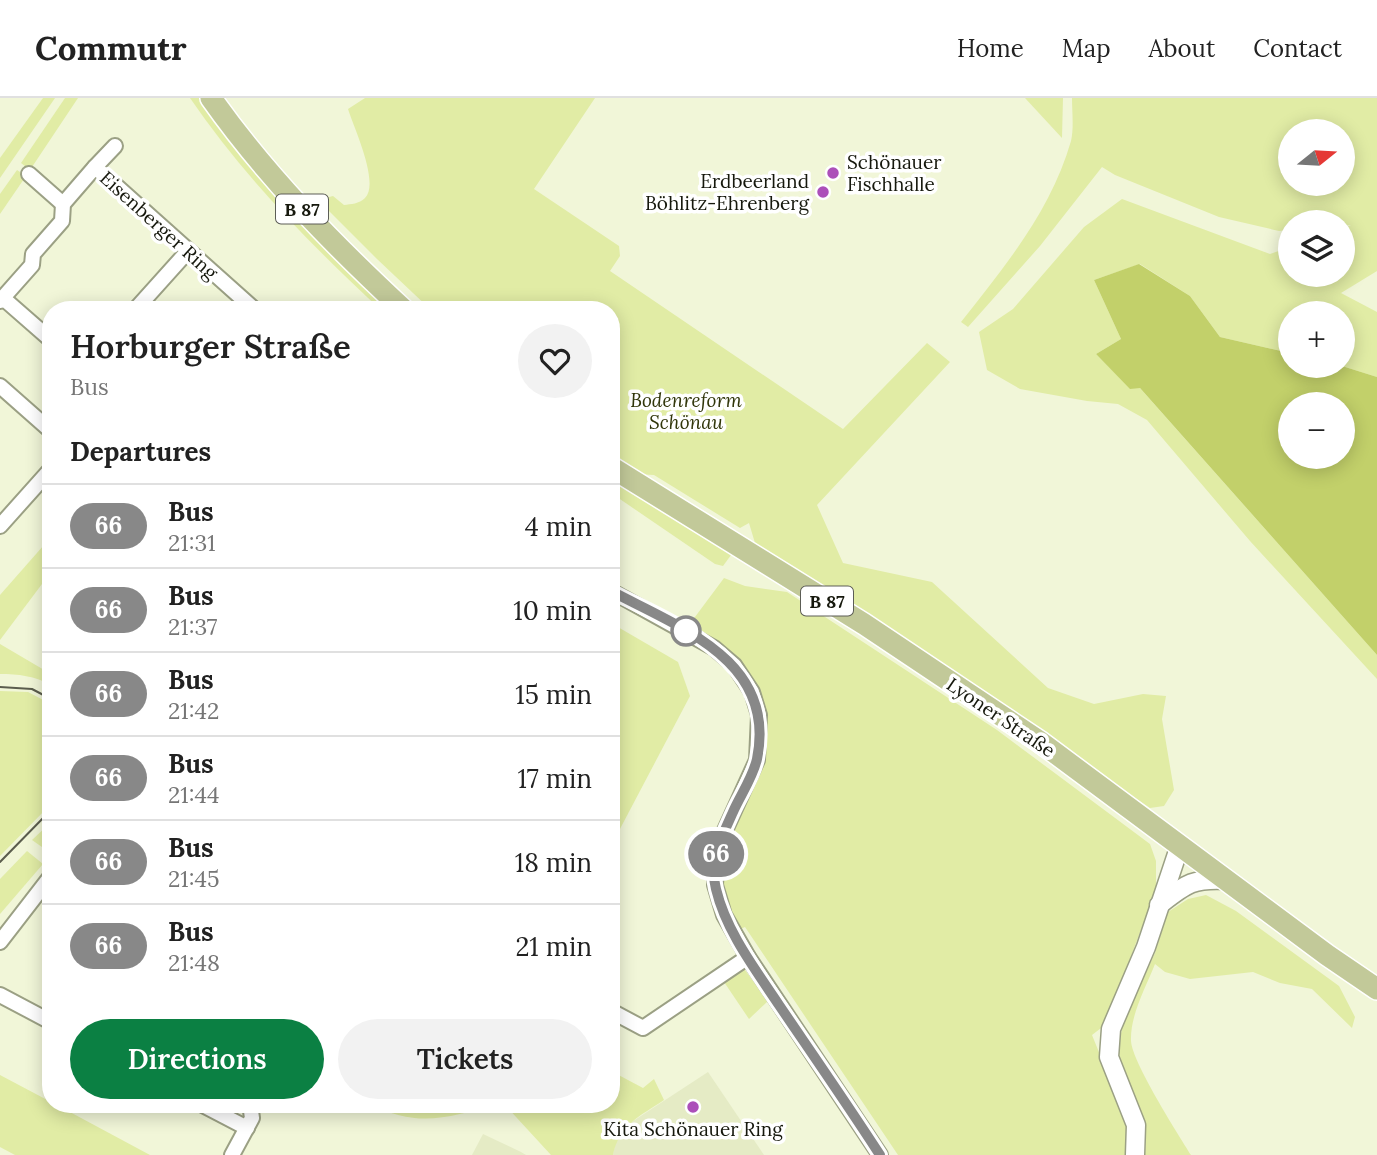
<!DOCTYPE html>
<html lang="en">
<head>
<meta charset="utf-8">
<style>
  body { margin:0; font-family:Lora,serif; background:#f2f2f2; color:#222; height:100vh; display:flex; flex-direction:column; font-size:26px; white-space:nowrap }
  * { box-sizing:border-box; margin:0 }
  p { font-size:23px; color:#767676 }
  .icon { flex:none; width:38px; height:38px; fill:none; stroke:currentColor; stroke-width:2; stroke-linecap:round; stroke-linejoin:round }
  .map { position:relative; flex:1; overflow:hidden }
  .sheet { position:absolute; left:42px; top:203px; width:578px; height:812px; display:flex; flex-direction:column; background:#fff; border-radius:28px; box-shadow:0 4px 18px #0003 }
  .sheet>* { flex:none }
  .badge { padding:0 14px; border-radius:23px; font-size:24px; line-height:46px }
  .needle { width:46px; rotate:72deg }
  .fabs { position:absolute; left:1278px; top:21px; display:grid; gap:14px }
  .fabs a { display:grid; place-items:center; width:77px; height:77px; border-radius:50%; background:#fff; box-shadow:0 4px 18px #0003; font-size:35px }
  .map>.badge { position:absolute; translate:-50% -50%; box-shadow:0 0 0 4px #fff }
  h2 { padding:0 28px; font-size:26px; line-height:63px }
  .round { display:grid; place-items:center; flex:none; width:74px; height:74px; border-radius:37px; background:#f2f2f2 }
  .summary { display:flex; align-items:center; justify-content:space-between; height:119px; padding:0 28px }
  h1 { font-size:33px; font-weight:600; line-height:52px }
  .action { display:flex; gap:14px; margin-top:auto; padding:14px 28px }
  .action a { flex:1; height:80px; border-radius:42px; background:#0b8043; color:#fff; font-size:28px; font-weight:600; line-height:80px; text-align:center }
  .action a+a { background:#f2f2f2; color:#222 }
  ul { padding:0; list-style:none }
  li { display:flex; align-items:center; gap:21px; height:84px; padding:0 28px; border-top:2px solid #e0e0e0 }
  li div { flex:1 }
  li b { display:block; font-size:26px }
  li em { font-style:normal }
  li .badge { min-width:77px; font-weight:700; text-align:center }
  header { display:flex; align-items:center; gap:42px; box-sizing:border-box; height:98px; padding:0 35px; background:#fff; border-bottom:2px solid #e0e0e0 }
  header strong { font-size:33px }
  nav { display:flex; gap:38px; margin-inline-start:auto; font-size:24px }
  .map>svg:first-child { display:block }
  .built { fill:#e5ebc5 }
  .green { fill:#e1eca5; fill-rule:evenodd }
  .water { fill:#c2d06a; fill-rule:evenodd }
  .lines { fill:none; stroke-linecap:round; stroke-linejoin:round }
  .minor-casing { stroke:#9ba084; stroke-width:18 }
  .tertiary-casing { stroke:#9ba084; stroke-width:21 }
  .primary-casing { stroke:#fff; stroke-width:24 }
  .minor { stroke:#fff; stroke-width:14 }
  .tertiary { stroke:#fff; stroke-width:18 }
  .primary { stroke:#c2c999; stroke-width:21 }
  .tram { stroke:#5b5d4d; stroke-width:2 }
  .line-casing { stroke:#fff; stroke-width:16 }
  .line { stroke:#888; stroke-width:10 }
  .poi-dot { fill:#ac4fb9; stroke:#fff; stroke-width:2.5 }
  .stop-dot { fill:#fff; stroke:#888; stroke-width:3.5 }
  .labels { text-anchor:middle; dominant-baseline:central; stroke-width:7; stroke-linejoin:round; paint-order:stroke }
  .shield { fill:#fff; stroke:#5c5d56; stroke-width:2 }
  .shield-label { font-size:18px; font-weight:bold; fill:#16180d }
  .poi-label { font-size:19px; fill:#16180d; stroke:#fff; text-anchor:start }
  .street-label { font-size:19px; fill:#16180d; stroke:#fff }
  .park-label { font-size:19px; font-style:italic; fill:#31360a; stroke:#fff }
</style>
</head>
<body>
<header>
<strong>Commutr</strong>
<nav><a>Home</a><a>Map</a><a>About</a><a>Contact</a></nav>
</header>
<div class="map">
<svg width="1377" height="1057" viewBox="0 0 1377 1057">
  <rect width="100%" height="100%" fill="#f1f6d8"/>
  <g class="built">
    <path d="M708,974l56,83h-151l2,-11 9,-17z"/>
    <path d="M483,1036l38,18 5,3h-54z"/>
  </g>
  <g class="green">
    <path d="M43,0h12l-55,80v-20z"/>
    <path d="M65,0h13l-48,72 -9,-7z"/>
    <path d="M190,0h13l192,212h-14c-70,-65 -137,-133 -191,-212z"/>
    <path d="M365,0h230l-61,91 85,57 1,10 -10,15 233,158 84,-86 23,19 -133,143 26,58 89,19 116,106 46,16 49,-10 23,2 -4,23 12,71 -10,16 -14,2 -395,-265 -6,-20 -9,5 -86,-53 -18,-1 -25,-17v-147h-180l-54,-51 -59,-59 15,-4 11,9c7,-1 15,-1 21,-7 15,-15 -11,-70 -17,-89z"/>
    <path d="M1025,0h38l-1,40z"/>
    <path d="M1072,0h305v173l-36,22 36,19v65l-35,-11v-53h-52v40l-70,-16 -30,-41 -50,-32 -46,16 27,59 -25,15 34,34 9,-1 238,268v24l-127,-138 -103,-121 -29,-16 -31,-3 -67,-12 -33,-19 -8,-38 34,-23 71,-82 38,-28 148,55 20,-7v28h52v-46l9,-4 -9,1v-4h-52v8l-11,1 -60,-14 -104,-42 -13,-8 -62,79 -72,81 -7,-5c44,-56 90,-111 110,-181 3,-13 1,-29 1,-43zM1290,33h52v53h-52z"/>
    <path d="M17,72l9,6 -26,38v-20z"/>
    <path d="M611,377l123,76 -11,15 -8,-2 -104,-71z"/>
    <path d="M51,439v35l-51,68v-45z"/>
    <path d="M724,480l21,8 42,6 210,138 153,114 6,17v29l-51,135 -13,10 36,89 -2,31h-228l-153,-228 -7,3 -17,-46 3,-33 39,-89 3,-25 -2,-23 -8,-26 -17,-28 -22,-18 -28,-17z"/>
    <path d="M611,525l67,39 12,34 -79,150z"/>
    <path d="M0,546l51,30v11c-16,-9 -33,-11 -51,-11z"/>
    <path d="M0,593l28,1 23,12v100l-51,52z"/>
    <path d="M51,724v28l-2,2 -17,-12z"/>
    <path d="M27,753l16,13 -43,50v-35z"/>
    <path d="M1206,797l30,16 103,75 16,31 -3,11 -40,-39 -32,-6 -27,-11 -63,7 -25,-7 -10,-8c-9,23 -25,51 -24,77 1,21 47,93 60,114h-46l1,-26 -24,-62 -4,-20 6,-27 31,-67 13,-41 20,-13z"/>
    <path d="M742,868l26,35 -19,18 -29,-43z"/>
    <path d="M611,973l32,17 11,-9 10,21c-24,16 -45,25 -51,55h-62l-47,-51h107z"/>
    <path d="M0,977l51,27v2h4l95,51h-135l-15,-8z"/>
    <path d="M369,1006h131c-53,13 -79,25 -131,0z"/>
  </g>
  <path class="water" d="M1139,166l51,32 30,41 70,16v13h52l35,11v278l-237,-267 -10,1 -34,-35 25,-15 -27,-59zM1290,306h52v53h-52z"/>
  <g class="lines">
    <defs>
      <g id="minor">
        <path d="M95,69l20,-21"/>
        <path d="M29,76l34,30"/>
        <path d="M3,200l48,42"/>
        <path d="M0,203l32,-36 1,-11 29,-33 1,-17 32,-37 160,143"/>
        <path d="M135,212l53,-59"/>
        <path d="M0,288l51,45"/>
        <path d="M0,428l51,-57"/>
        <path d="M611,493l103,57 20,17 18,27 7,23 -2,45 -40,88 -2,37 9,30 24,42 132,198"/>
        <path d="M0,844l51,-66"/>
        <path d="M0,897l51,27"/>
        <path d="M611,913l32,17 105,-71"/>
        <path d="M201,1006l46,24"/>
        <path d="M232,1057l20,-37 -2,-14"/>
      </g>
      <g id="tertiary">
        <path d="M1159,807c27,-21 33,-27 68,-25"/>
        <path d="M1135,1057l1,-30 -27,-68 2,-28 35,-82 34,-102"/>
      </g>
      <g id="primary">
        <path d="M211,0c55,78 123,147 193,212"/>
        <path d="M611,369l253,157 175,117 288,214 50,34"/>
      </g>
    </defs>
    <use href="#minor" class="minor-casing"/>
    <use href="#tertiary" class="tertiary-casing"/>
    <use href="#primary" class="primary-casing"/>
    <use href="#minor" class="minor"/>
    <use href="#tertiary" class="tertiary"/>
    <use href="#primary" class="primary"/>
    <g class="tram">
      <path d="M0,589l32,2 19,10"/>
      <path d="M0,764l51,-52"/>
    </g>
  </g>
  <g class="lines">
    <defs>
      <path id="line" d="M611,493c70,37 166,70 146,168 -4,18 -17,37 -24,53 -11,24 -24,50 -17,77 10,42 39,80 63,116 34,50 68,99 101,150"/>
    </defs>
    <use href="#line" class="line-casing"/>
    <use href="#line" class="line"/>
  </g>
  <g class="poi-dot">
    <circle cx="833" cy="75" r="7"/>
    <circle cx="823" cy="94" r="7"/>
    <circle cx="693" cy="1009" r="7"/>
  </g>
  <circle class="stop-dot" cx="686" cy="533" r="14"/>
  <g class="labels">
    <g class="shield">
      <rect x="276" y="96.5" width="52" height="29" rx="5"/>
      <rect x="801" y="488.5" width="52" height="29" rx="5"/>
    </g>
    <g class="shield-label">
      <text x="302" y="111">B 87</text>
      <text x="827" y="503">B 87</text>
    </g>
    <g class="poi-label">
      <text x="847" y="64">Schönauer<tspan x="847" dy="22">Fischhalle</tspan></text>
      <text x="809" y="83" text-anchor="end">Erdbeerland<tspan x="809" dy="22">Böhlitz-Ehrenberg</tspan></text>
      <text x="693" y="1031" text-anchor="middle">Kita Schönauer Ring</text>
    </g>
    <g class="street-label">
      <text transform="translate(159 127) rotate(42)">Eisenberger Ring</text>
      <text transform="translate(1001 619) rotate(34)">Lyoner Straße</text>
    </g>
    <g class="park-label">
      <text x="686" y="302">Bodenreform<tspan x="686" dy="22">Schönau</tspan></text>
    </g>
  </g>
</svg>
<div class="fabs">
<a><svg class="needle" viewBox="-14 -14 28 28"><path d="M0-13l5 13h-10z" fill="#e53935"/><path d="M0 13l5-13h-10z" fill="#767676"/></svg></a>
<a><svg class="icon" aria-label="layers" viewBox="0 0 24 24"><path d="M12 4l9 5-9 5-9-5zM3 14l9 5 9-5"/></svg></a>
<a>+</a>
<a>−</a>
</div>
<b class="badge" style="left:716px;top:756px;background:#888;color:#fff">66</b>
<section class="sheet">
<div class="summary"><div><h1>Horburger Straße</h1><p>Bus</p></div><a class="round"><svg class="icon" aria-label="heart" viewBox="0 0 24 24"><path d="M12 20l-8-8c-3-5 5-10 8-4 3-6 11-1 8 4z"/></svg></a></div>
<h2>Departures</h2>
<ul>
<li><span class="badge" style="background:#888;color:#fff">66</span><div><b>Bus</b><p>21:31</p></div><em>4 min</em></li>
<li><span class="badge" style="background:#888;color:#fff">66</span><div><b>Bus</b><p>21:37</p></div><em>10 min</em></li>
<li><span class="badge" style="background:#888;color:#fff">66</span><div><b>Bus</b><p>21:42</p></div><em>15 min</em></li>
<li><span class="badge" style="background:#888;color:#fff">66</span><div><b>Bus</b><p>21:44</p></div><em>17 min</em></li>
<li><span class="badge" style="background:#888;color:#fff">66</span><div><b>Bus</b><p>21:45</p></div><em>18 min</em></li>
<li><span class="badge" style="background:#888;color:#fff">66</span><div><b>Bus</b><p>21:48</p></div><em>21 min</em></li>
</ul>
<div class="action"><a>Directions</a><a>Tickets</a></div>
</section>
</div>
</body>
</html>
